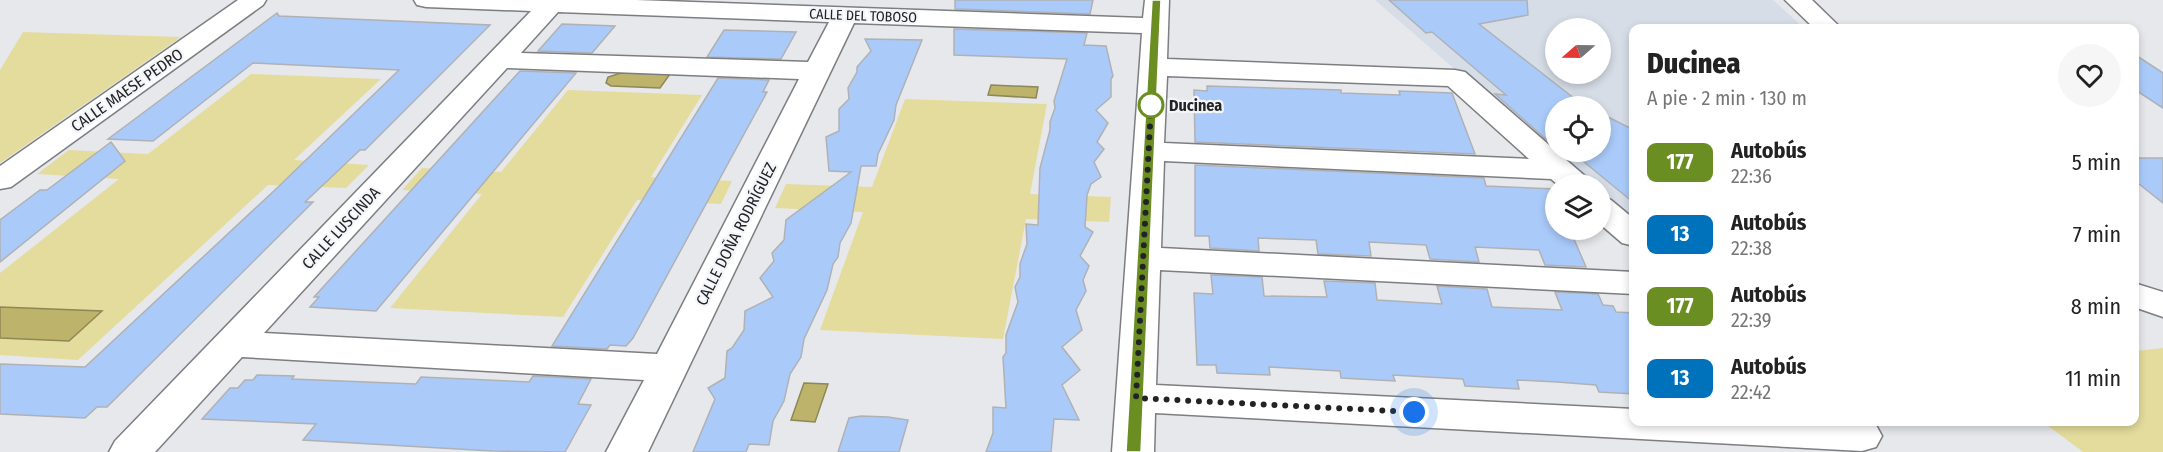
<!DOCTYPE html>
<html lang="es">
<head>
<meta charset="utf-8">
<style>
  body { margin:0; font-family:"Fira Sans Condensed",sans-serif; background:#f6f6f6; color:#222; height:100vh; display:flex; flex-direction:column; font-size:22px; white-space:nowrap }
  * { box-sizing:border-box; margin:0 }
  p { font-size:20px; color:#767676 }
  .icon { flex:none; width:33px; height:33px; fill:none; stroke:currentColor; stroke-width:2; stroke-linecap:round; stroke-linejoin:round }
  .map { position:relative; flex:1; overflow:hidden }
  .side { position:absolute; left:1629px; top:24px; width:510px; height:402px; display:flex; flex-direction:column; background:#fff; border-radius:12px; box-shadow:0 3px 9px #0003 }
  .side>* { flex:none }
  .badge { padding:0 12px; border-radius:9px; font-size:21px; line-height:39px }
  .needle { width:39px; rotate:250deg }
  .controls { position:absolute; left:1545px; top:18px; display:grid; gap:12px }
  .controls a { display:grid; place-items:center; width:66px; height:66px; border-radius:50%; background:#fff; box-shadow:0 3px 9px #0003; font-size:30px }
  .you { position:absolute; width:30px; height:30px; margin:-15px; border:4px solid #fff; border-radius:50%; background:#1a73e8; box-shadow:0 0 0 9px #1a73e833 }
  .map>.badge { position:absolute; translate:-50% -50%; box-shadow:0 0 0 3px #fff }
  .round { display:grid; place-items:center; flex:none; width:63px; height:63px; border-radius:32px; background:#f6f6f6 }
  .head { display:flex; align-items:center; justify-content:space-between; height:102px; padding:0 18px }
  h1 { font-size:28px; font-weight:800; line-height:45px }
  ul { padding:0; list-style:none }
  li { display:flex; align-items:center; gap:18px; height:72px; padding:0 18px }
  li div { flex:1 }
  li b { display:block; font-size:22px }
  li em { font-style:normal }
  li .badge { min-width:66px; font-weight:700; text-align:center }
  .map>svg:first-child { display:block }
  .built { fill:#d6dde7; fill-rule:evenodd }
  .green { fill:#e4dc9c }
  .water { fill:#bdb36b; stroke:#8e8856; stroke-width:1.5 }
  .building { fill:#aacbfa; stroke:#afb1b5; stroke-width:1.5 }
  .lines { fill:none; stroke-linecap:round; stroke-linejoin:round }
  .minor-casing { stroke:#7c7e81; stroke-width:3 }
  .minor { fill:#fff; fill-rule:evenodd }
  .line { fill:#6b8e23; stroke:#fff; stroke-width:1.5 }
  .walk { stroke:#222324; stroke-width:6; stroke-dasharray:0 10.8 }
  .stop-dot { fill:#fff; stroke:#6b8e23; stroke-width:3 }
  .labels { text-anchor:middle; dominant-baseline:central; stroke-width:4.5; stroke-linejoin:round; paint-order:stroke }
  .far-street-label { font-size:14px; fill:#222324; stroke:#f3f5f9 }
  .street-label { font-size:16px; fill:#222324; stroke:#f3f5f9 }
  .stop-label { font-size:16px; font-weight:bold; fill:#222324; stroke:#f3f5f9; text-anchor:start }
</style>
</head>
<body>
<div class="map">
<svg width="2163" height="452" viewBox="0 0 2163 452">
  <rect width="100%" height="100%" fill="#e6e8ec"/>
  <path class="built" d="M1375,0h398l31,28h-170l-1,197 -32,-29 -1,-12h-13zM1556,28h44v46h-44zM1556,106h44v46h-44z"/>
  <g class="green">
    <path d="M23,32l158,5 -181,126v-93z"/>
    <path d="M251,74l130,5 -87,81 75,5 -23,23 -78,-3 -190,175 -78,-5v-82l119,-94 -82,-5 32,-24 79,4z"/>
    <path d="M568,90l134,5 -51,82 81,4 -11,23 -84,-4 -74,117 -173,-9 92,-114 -80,-4 20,-22 79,4z"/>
    <path d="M905,99l142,5 -17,90 81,3 -2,25 -83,-3 -23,120 -183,-9 43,-118 -88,-4 11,-24 86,3z"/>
    <path d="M2163,348v104h-80l-40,-30h91l1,-71z"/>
  </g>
  <g class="water">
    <path d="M621,73l49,1 -10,14 -49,-2 -5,-3 2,-6z"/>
    <path d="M991,85l47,2 -2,11 -48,-3z"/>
    <path d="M0,307l102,4 -33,30 -69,-3z"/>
    <path d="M804,383l24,1 -13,38 -24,-2z"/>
  </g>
  <g class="building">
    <path d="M955,0h138l-3,14 -135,-5z"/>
    <path d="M1389,0h138l1,15 -49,9 105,82h-28v42l-61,-54 11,1 -74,-63 -6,1z"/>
    <path d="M277,13l2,3 211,9 -125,125h-5l-55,52h8l-206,205h-10l-12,11 -85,-4v-50l85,3 191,-178 123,-119 -146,-7 -100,78 -45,-2z"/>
    <path d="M562,24l53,2 -23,27 -54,-2z"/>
    <path d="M954,29l133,4 -3,12 22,1 7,30 -2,3v18l-15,13 12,13 -11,19 7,7 -10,13 7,15 -10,7 -4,11 -2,32 8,5 -13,24 9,10 -6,14 3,11 -10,19 6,20 -20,17 18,23 -18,15 17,35 -25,-1 -3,33h-65l7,-19v-26l13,1 -3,-51 3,-4v-18l12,-33 -3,-15 5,-10v-13l7,-20 -1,-20 12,1 2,-57 10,-38v-8l5,-14 -1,-7 13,-42 -113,-4z"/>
    <path d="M724,30l39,1 33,1 -15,27 -74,-2z"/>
    <path d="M865,39l57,1 -26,65 -2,15 -16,34 -2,12h-15l-10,57 -11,20 -2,14 -5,7 -6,26 -23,49 -3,18 -11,17 -6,27 -11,20 -4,24 -20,-1 -3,8h-53l22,-53 -7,-11 17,-10 2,-27 5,-3 12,-18 1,-19 28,-14 -13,-19 14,-17 -2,-8 12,-13 2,-20 65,-48 -22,-1 -3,-34 13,-6v-22l10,-10 -1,-11 9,-16v-5l14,-16z"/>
    <path d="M2134,54l29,19v35l-29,-19z"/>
    <path d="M520,71l56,2 -200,238 -66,-4 9,-10h-5z"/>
    <path d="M718,78l51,2 -6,12h4l-134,246 -7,8 -16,-1 -3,4 -55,-3z"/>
    <path d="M1207,86l134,4v3l59,2 -1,-4 53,2 23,61 -280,-12 -1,-52 13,1z"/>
    <path d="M1600,113l34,17v73l-62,-51h28z"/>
    <path d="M111,142l14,19 -125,101v-42l40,-30h7z"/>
    <path d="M2134,158h29v45l-29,-23z"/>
    <path d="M1195,165l289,13 2,8 70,3v41h14l16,37 -41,-2 -6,-15 -64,-3 4,15 -49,-3 -4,-14 -57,-3 2,14 -53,-2 -2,-14 -58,-2 1,13 -49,-3 -1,-12h-14z"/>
    <path d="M1211,275l51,2 2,19 63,1 -3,-16 51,2 2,17 65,4 -5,-18 50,3 5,18 70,3 -7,-18 43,2 5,11 10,1 3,6 18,1v81l-35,-2 -3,-7 -39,-3 -40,-2 2,9 -54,-3 -2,-7 -70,-4 2,6 -54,-3 -1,-7 -71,-4 1,8 -53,-2 -1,-8h-19l-3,-72 19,1z"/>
    <path d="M257,375l37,1 -2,3 124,5 5,-7 108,5 4,-6 58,3 -13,25 13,1 -26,47 -73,-1 -189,-11 13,-16 -114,-5 28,-31h8l7,-8h8z"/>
    <path d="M861,416l27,1 20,3 -9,32h-61l11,-34z"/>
  </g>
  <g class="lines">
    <defs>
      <g id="minor">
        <path d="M238,0h28l-3,5 -252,182 -11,2v-23z"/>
        <path d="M414,0h222l507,18 2,-18h24l-2,59 288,11 10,2 121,105 4,7h-33l-6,-5 -387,-18 -3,87 473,24v22l-474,-24 -4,115 478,24v13h230l12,3 6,11 -6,11 -14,4 -707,-38 -1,39h-42l30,-419 -288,-10 -206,429h-42l38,-72 -402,-23 -87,95h-46l6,-11 416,-430 -105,-4 -9,-2zM558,12l271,10 -21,40 -287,-9zM507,68l292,11 -142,275 -393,-21zM1167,76l281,10 81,73 -365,-16z"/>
        <path d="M1785,0h27l29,28h-27z"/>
        <path d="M1600,197l11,3 23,19v27l-12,-3 -22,-19z"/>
        <path d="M2134,283l29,9v25l-29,-10z"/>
      </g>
    </defs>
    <use href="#minor" class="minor-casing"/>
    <use href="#minor" class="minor"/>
  </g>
  <path class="line" d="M1152,0h9l-20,452h-15z"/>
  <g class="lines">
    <path class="walk" d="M1151,105l-15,293 278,14"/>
  </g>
  <circle class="stop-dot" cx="1151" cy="105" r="12"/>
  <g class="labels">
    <g class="far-street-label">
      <text transform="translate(863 16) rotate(2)">CALLE DEL TOBOSO</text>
    </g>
    <g class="street-label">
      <text transform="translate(127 90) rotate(-35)">CALLE MAESE PEDRO</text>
      <text transform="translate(341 228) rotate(-47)">CALLE LUSCINDA</text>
      <text transform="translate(736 234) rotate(-63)">CALLE DOÑA RODRÍGUEZ</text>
    </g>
    <g class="stop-label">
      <text x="1169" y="105">Ducinea</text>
    </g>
  </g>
</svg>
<div class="controls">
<a><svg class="needle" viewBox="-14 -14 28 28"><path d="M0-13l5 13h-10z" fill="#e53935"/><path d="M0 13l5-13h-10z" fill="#767676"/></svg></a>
<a><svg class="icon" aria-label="locate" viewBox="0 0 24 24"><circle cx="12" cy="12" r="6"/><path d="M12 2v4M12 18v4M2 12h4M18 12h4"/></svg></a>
<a><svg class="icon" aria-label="layers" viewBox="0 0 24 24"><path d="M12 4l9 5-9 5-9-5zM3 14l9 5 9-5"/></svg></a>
</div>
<div class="you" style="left:1414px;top:412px"></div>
<section class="side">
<div class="head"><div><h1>Ducinea</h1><p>A pie · 2 min · 130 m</p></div><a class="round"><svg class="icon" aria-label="heart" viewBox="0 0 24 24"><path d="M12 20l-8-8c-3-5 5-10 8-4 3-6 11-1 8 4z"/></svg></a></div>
<ul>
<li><span class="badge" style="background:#6b8e23;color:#fff">177</span><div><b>Autobús</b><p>22:36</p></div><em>5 min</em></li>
<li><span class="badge" style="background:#0072bc;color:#fff">13</span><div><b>Autobús</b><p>22:38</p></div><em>7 min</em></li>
<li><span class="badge" style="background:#6b8e23;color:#fff">177</span><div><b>Autobús</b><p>22:39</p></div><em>8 min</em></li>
<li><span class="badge" style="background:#0072bc;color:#fff">13</span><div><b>Autobús</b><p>22:42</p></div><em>11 min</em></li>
</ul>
</section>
</div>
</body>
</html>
